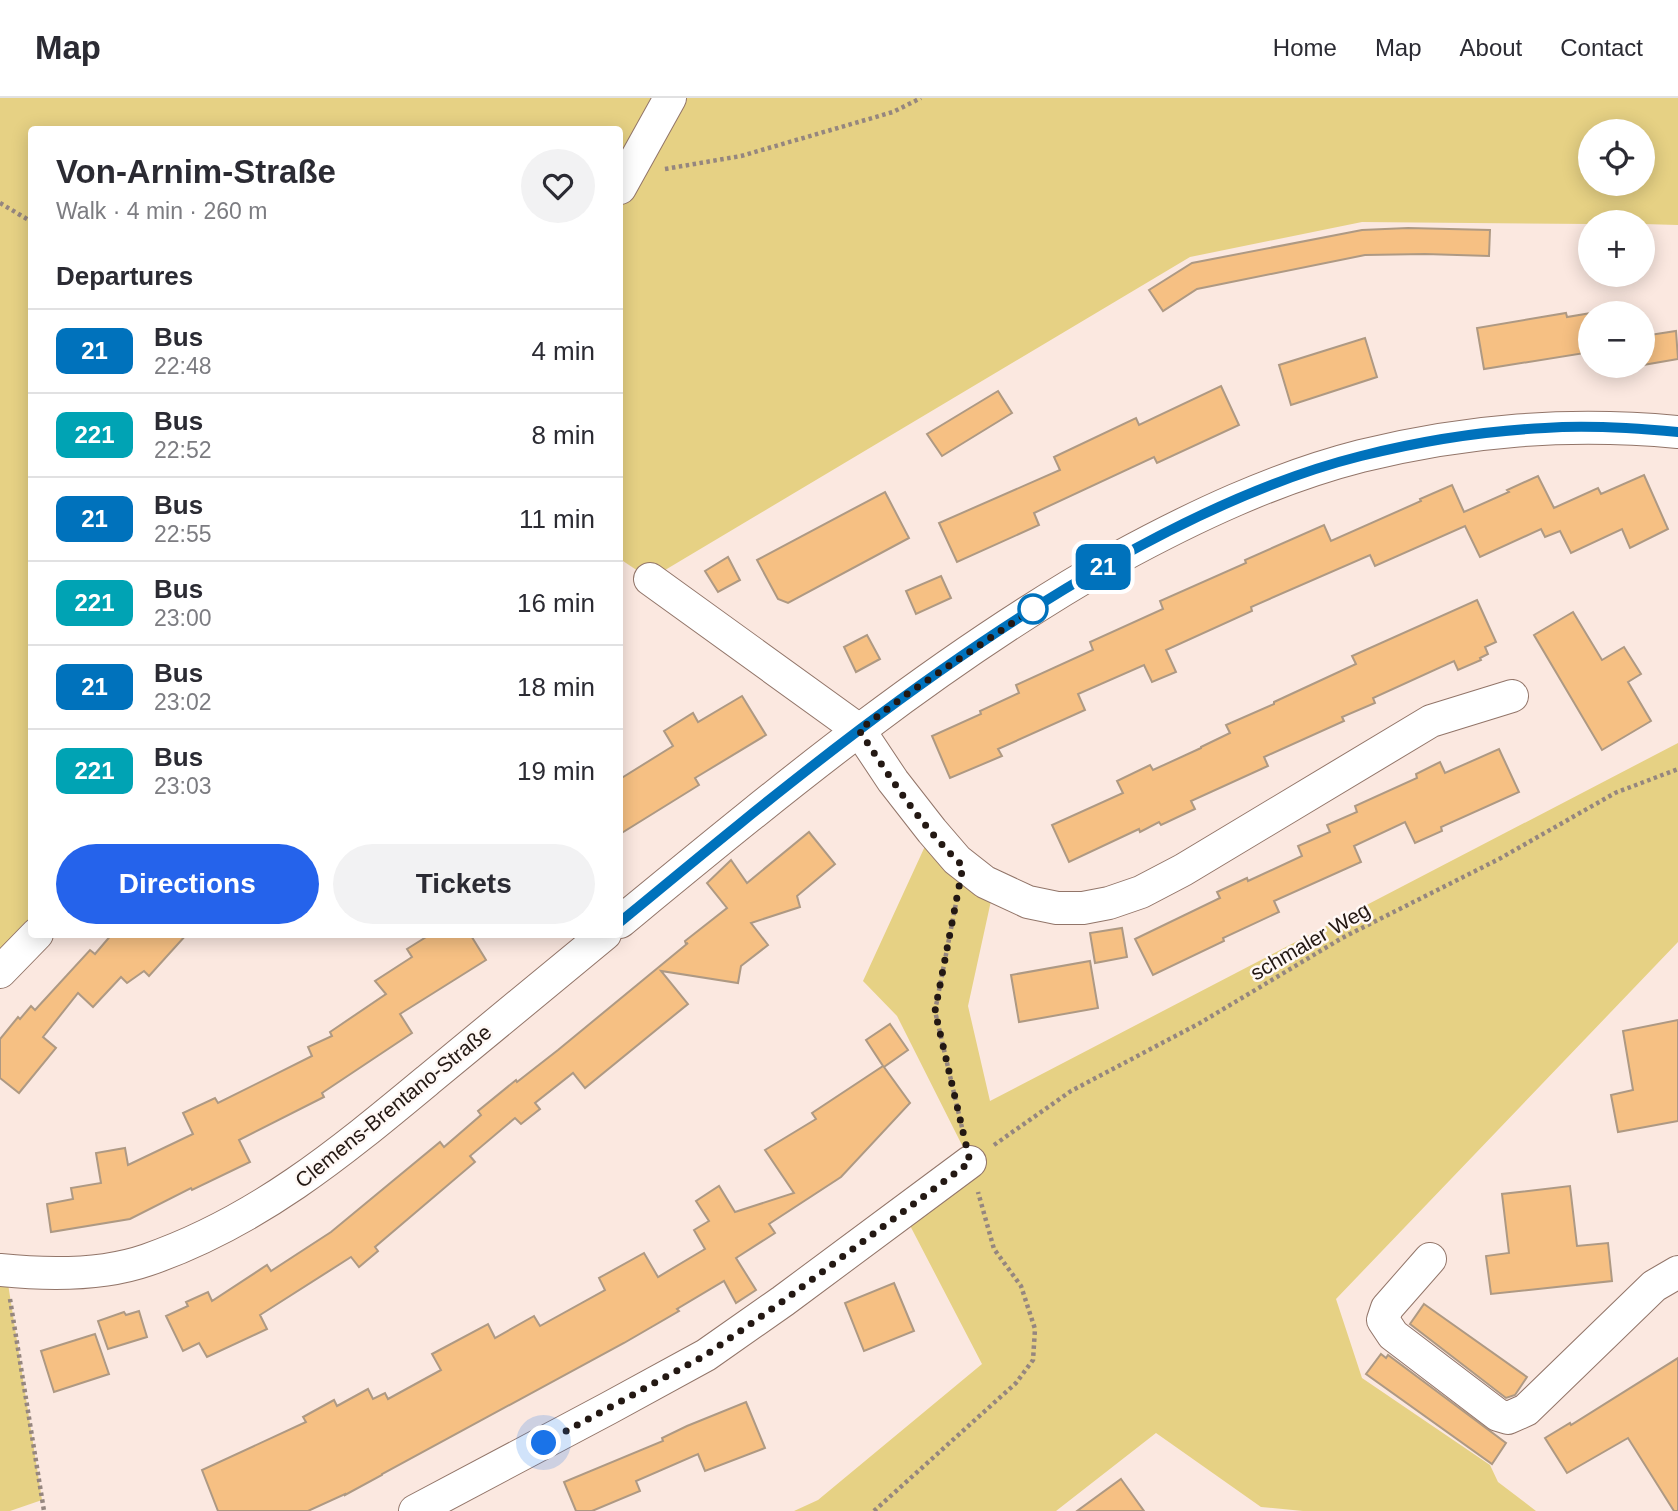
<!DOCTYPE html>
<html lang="en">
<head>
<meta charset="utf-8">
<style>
  body { margin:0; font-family:Arial,sans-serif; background:#f2f2f3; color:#2b2b33; height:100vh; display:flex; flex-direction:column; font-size:26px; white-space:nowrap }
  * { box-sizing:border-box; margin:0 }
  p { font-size:23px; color:#7c7c81 }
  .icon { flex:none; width:38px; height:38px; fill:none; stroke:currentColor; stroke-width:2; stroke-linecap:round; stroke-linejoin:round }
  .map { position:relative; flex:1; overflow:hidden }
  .side { position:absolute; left:28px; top:28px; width:595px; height:812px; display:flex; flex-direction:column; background:#fff; border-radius:7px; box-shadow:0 4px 18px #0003 }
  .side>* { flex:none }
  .badge { padding:0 14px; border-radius:10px; font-size:24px; line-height:46px }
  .controls { position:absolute; left:1578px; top:21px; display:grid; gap:14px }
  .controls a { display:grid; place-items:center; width:77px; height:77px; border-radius:50%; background:#fff; box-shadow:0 4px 18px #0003; font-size:35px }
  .you { position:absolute; width:35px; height:35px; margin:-18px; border:5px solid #fff; border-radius:50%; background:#1a73e8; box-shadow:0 0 0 10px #1a73e833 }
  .map>.badge { position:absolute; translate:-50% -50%; box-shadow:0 0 0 4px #fff }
  h2 { padding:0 28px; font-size:26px; line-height:63px }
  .round { display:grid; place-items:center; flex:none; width:74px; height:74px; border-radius:37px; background:#f2f2f3 }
  .head { display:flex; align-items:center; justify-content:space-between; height:119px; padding:0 28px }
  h1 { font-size:33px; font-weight:700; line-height:52px }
  .button { display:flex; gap:14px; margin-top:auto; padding:14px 28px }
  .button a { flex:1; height:80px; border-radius:42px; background:#2563eb; color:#fff; font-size:28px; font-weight:700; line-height:80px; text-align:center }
  .button a+a { background:#f2f2f3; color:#2b2b33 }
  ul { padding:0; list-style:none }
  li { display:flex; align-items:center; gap:21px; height:84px; padding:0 28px; border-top:2px solid #e1e1e2 }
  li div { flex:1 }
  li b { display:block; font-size:26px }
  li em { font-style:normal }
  li .badge { min-width:77px; font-weight:700; text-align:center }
  header { display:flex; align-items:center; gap:42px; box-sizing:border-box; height:98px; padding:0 35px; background:#fff; border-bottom:2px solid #e1e1e2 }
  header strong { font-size:33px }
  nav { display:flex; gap:38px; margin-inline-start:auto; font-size:24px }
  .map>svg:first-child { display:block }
  .green { fill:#e6d184; fill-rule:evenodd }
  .building { fill:#f6c083; stroke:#ae9983; stroke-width:2 }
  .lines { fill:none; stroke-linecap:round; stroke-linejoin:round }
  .minor-casing { stroke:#927569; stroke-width:34 }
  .path { stroke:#95867f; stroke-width:4.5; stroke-dasharray:3.5 3.5; stroke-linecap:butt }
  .minor { stroke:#fff; stroke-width:32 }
  .line-casing { stroke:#fff; stroke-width:16 }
  .line { stroke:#0072bc; stroke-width:10 }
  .walk { stroke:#231813; stroke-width:7; stroke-dasharray:0 12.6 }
  .stop-dot { fill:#fff; stroke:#0072bc; stroke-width:3.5 }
  .labels { text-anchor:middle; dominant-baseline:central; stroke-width:5; stroke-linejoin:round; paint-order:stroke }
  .street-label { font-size:21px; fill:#231813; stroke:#fff8f5 }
</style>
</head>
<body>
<header>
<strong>Map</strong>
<nav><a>Home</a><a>Map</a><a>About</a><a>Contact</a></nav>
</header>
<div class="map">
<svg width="1678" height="1413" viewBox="0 0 1678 1413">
  <rect width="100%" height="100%" fill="#fbe8e0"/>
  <g class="green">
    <path d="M0,0h1678v127l-35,-1v-2h-52v2l-229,-2 -172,35 -540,322 -30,-20v-429h-588v804l-32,38zM1591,33h52v53h-52z"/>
    <path d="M1678,645v199l-342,357 26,79 128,87 8,17 38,29h-233l-42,-4 -105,-74 -100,78h-262l24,-11 164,-136 -79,-152 67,-51 -73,-145 -34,-35 69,-150 62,56 -26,119 22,95z"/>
    <path d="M6,1173l36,229 -32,11h-10v-232z"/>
  </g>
  <g class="building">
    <path d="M1408,130l82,2 -1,26 -64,-2 -60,1 -168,34 -34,22 -14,-21 43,-27 170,-33z"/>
    <path d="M1566,215l1,4 24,-4v39l-107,17 -7,-41z"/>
    <path d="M1676,233l2,28 -35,6v-29z"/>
    <path d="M1365,240l12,39 -86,28 -12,-40z"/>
    <path d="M1221,288l18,39 -82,38 -3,-6 -120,56 5,12 -82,37 -18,-39 121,-53 -6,-13 82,-39 3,7z"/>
    <path d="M998,293l14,22 -70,43 -15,-22z"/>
    <path d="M1644,377l24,54 -38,19 -8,-19 -51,24 -11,-22 -15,6 -4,-8 -61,28 -15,-31 -90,40 -5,-11 -119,52 1,4 -86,39 10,22 -24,10 -8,-17 -66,29 7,16 -87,39 4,7 -52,22 -18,-42 49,-22 -1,-3 39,-18 -3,-8 77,-35 -3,-8 73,-33 -3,-8 86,-38 -1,-3 79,-35 7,16 90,-40 -1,-2 32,-14 12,27 45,-20 -2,-2 31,-14 16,32 44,-20 3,6z"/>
    <path d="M885,394l24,46 -121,65 -10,-4 -21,-39z"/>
    <path d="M728,459l12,23 -22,12 -13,-21z"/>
    <path d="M941,478l10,22 -35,16 -10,-23z"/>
    <path d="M1477,502l19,42 -11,5 3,7 -8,4 1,2 -23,10 -4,-9 -81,37 2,5 -33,14 2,4 -80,36 4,9 -77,35 4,8 -34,16 -2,-3 -19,10 -1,-3 -70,33 -17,-37 71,-32 -6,-12 33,-16 3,5 48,-22v-1l29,-14 -4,-8 48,-21v-2l82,-38 -4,-8z"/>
    <path d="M1573,514l29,48 22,-13 17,27 -13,8 23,39 -49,29 -68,-115z"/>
    <path d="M867,537l13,24 -24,13 -12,-25z"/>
    <path d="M742,598l24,39 -71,43 4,7 -79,49v-55l53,-33 -9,-15 29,-18 5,9z"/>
    <path d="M1499,651l20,43 -78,35 1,4 -27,12 -10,-21 -51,24 7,16 -87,39 5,11 -56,26 1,3 -71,34 -18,-36 85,-41 -3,-6 30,-14 1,3 54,-25 -4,-10 32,-14 -3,-7 30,-13 -2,-6 62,-28 -1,-4 24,-12 5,11z"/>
    <path d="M809,734l26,32 -38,32 3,11 -49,16 17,22 -27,21 -3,17 -77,-12 27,33 -103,84 -12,-15 -38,30 5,6 -19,15 -6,-6 -45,38 5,6 -100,85 3,4 -19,16 -8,-10 -91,58 7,14 -60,28 -8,-14 -16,8 -17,-35 22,-10 -2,-4 22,-10 4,9 55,-36 4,6 60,-39 109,-90 4,5 37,-32 -3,-4 38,-31 1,2 41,-32 130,-107 -2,1 -1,-3 42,-33 -20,-25 24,-23 16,23z"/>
    <path d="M1122,830l5,29 -32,6 -5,-30z"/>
    <path d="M112,836h75l-38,42 -5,-5 -17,12 -6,-6 -28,30 -15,-14 -35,44 13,11 -37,45 -19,-15v-39l18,-22 2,2 11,-13 4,4 55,-60 5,4z"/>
    <path d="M431,836h39l16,26 -86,54 12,19 -90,60 2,4 -85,43 11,22 -58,28 -1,-2 -61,31 -79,13 -4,-28 26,-5 -2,-11 30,-5 -5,-30 29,-5 3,17 65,-31 -10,-21 32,-15 3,5 94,-47 -4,-9 24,-11 -2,-4 56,-38 -11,-13 37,-24 -5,-8z"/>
    <path d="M1090,863l8,47 -79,14 -8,-47z"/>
    <path d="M1678,922v101l-60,11 -7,-37 22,-5 -10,-59z"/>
    <path d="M890,926l18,26 -24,17 26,36 -69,74 -72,47 6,9 -39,25 20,32 -20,13 -12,-22 -47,28 2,2 -55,32 -242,131v1l-37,20v-1l-37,17h-90l-16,-41 104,-48 -3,-5 31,-17 3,6 31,-17 5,10 12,-6 3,6 53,-29 -9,-16 56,-30 7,14 39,-22 6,10 65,-36 -6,-12 45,-25 14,24 47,-28 -11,-19 15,-9 -13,-20 23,-15 16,26 59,-19 -29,-43 51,-31 -4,-6 71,-47 -17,-26z"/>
    <path d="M1570,1088l7,60 31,-3 4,38 -121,13 -5,-38 23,-3 -7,-59z"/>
    <path d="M894,1185l20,48 -50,20 -19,-48z"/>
    <path d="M1424,1206l103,73 -12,18 -9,3 -96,-74z"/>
    <path d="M139,1213l8,26 -39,12 -10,-28 26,-9 2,3z"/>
    <path d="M95,1236l14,40 -55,18 -13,-41z"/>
    <path d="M1381,1256l5,4 2,-3 118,88 -14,21 -126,-90z"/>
    <path d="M1678,1260v153h-4l-46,-73 -61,35 -22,-35 25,-15 1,2z"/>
    <path d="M746,1304l19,46 -60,23 -7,-17 -62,27 4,10 -48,20h-16l-12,-29 99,-41 -1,-3 25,-12z"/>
    <path d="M1121,1381l23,32h-67z"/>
  </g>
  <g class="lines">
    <defs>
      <g id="minor">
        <path d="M620,90l50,-90"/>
        <path d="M650,481l209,151 34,51 39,50 25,29 28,22 43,20 29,6h26l26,-5 32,-11 42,-22 248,-149 81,-25"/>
        <path d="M620,824c158,-130 317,-262 496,-363 77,-42 159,-81 245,-103 106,-26 207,-34 317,-24"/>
        <path d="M0,874l37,-38"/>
        <path d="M1430,1161l-43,49 -4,12 10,15 105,80 10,3 18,-8 128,-124 24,-14"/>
        <path d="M0,1172c48,5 101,6 147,-10 110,-38 193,-107 281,-180 59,-48 118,-97 177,-146"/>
        <path d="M415,1413l194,-103 97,-53 77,-54 187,-139"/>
      </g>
    </defs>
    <use href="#minor" class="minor-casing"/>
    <g class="path">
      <path d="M665,71l76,-13 152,-44 28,-14"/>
      <path d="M0,105l32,19"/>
      <path d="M957,800l-22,113 28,121"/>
      <path d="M994,1047l77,-54 129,-68 142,-85 157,-79 116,-66 63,-24"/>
      <path d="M10,1201l34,212"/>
      <path d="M874,1413l142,-128 17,-23 2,-31 -14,-43 -27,-37 -16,-57"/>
    </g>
    <use href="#minor" class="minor"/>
  </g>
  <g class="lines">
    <defs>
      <path id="line" d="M620,824c156,-129 314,-260 491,-360 78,-44 162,-84 250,-106 60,-15 122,-25 184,-28 43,-3 90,0 133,4"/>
    </defs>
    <use href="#line" class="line-casing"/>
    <use href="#line" class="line"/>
    <path class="walk" d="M544,1345l162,-88 77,-54 187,-139 -35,-151 28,-145c-40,-37 -74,-90 -104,-136l51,-38 123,-83"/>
  </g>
  <circle class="stop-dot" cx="1033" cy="511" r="14"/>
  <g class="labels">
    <g class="street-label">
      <text transform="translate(1310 843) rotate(-30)">schmaler Weg</text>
      <text transform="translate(393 1008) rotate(-39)">Clemens-Brentano-Straße</text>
    </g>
  </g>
</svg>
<div class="controls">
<a><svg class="icon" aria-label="locate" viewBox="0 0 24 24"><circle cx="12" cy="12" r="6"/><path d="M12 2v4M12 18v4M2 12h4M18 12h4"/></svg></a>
<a>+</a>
<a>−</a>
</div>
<div class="you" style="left:544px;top:1345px"></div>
<b class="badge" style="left:1103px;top:469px;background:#0072bc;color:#fff">21</b>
<section class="side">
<div class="head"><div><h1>Von-Arnim-Straße</h1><p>Walk · 4 min · 260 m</p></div><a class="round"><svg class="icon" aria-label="heart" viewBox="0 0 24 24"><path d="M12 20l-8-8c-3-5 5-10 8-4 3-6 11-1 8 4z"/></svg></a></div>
<h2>Departures</h2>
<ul>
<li><span class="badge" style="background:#0072bc;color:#fff">21</span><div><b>Bus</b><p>22:48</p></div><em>4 min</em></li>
<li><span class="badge" style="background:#00a3b4;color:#fff">221</span><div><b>Bus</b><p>22:52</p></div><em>8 min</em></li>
<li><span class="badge" style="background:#0072bc;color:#fff">21</span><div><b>Bus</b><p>22:55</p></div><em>11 min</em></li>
<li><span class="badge" style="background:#00a3b4;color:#fff">221</span><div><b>Bus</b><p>23:00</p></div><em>16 min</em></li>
<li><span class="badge" style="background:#0072bc;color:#fff">21</span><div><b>Bus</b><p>23:02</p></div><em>18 min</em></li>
<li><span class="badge" style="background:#00a3b4;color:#fff">221</span><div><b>Bus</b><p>23:03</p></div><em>19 min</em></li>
</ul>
<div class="button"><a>Directions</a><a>Tickets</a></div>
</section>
</div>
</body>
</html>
